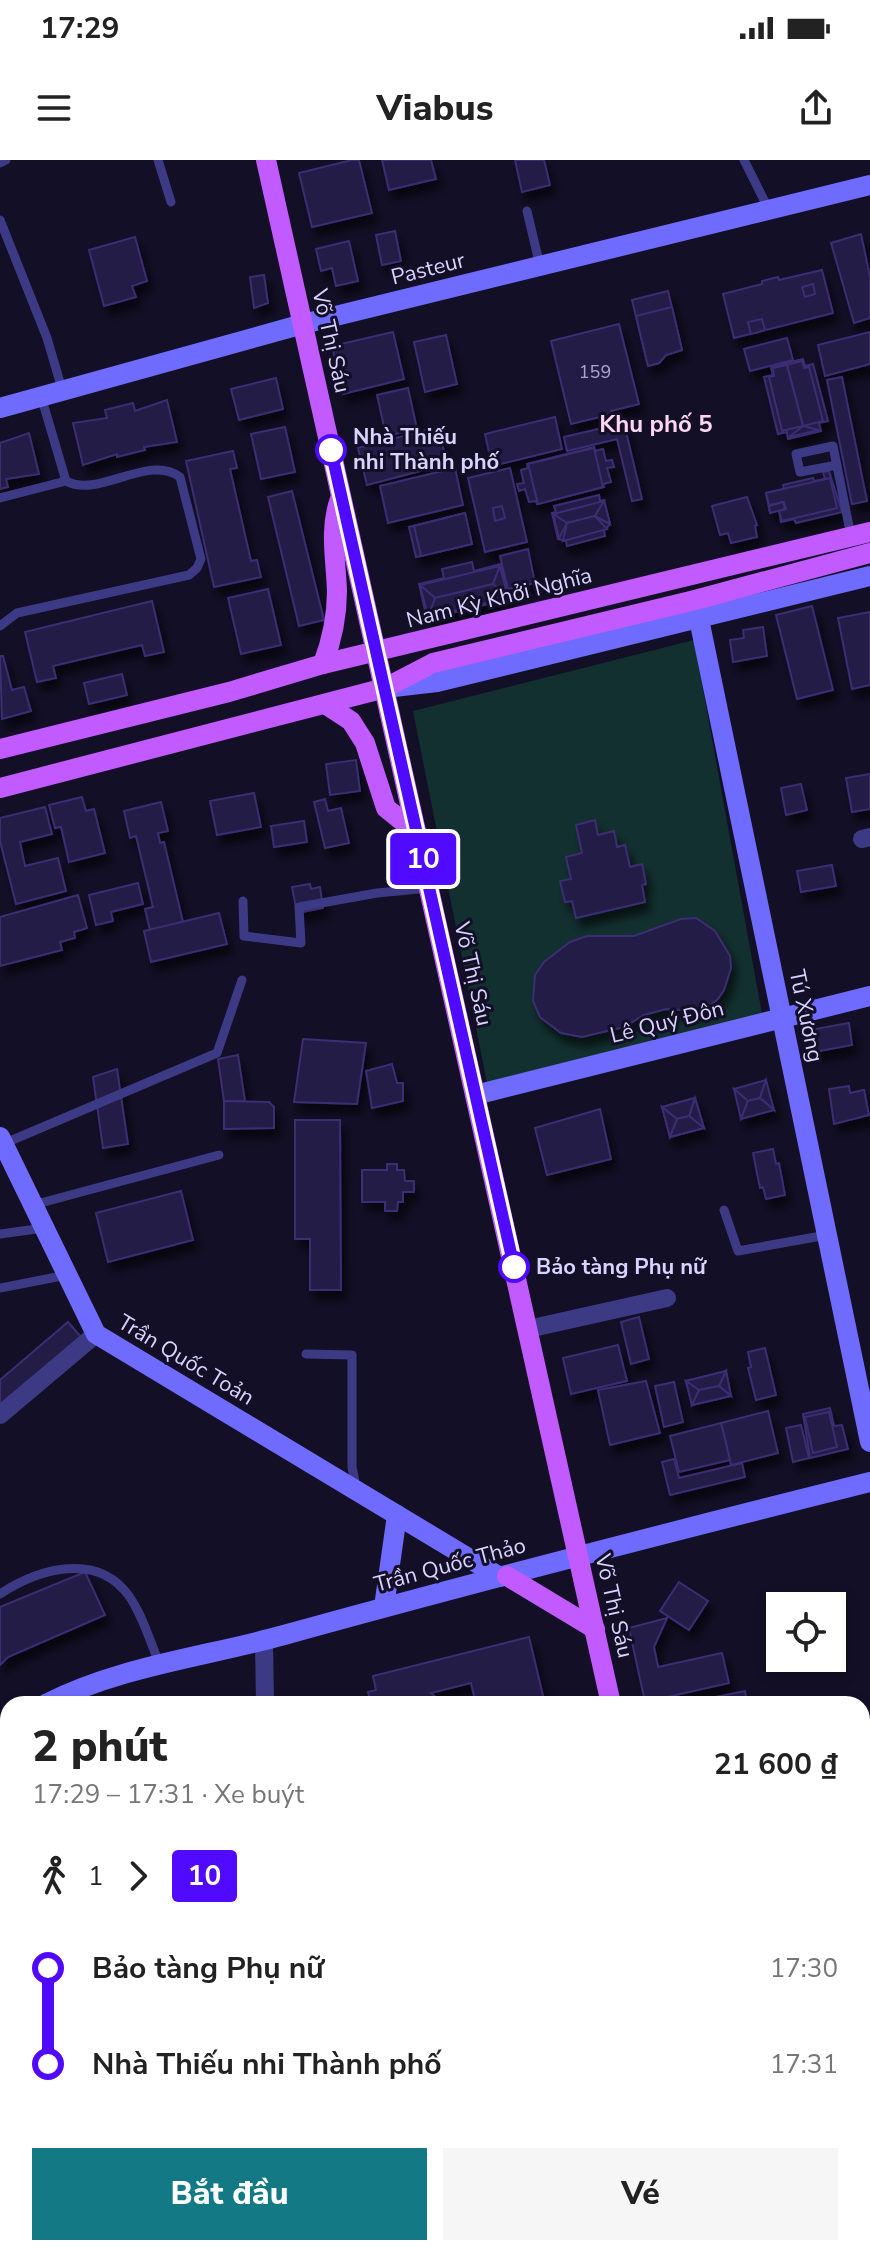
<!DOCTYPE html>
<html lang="vi">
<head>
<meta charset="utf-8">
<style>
  body { margin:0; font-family:"Nunito Sans",sans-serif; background:#f6f6f6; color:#222; height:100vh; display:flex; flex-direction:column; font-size:30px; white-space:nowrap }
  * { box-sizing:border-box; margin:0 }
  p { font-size:26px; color:#767676 }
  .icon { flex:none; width:44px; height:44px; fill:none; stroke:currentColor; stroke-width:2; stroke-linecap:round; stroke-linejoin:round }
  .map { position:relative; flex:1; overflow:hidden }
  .drawer { position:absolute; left:0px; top:1536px; width:870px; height:560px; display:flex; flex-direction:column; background:#fff; border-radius:24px 24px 0 0; box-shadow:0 4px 12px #0003 }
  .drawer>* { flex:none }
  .badge { padding:0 16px; border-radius:6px; font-size:28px; line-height:52px }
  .tools { position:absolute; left:766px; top:1432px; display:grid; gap:16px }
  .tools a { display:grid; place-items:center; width:80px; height:80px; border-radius:0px; background:#fff; box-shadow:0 4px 12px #0003; font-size:40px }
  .map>.badge { position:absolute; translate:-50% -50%; box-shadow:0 0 0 4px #fff }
  .legs { display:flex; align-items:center; gap:12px; height:88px; padding:0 32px; font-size:26px }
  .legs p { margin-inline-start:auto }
  .headline { display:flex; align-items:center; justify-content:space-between; height:136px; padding:0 32px }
  h1 { font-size:44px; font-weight:800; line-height:60px }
  .button { display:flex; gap:16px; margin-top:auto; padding:16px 32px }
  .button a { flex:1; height:92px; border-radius:0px; background:#137a85; color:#fff; font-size:32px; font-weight:800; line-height:92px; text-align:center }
  .button a+a { background:#f6f6f6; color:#222 }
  ul { padding:0 32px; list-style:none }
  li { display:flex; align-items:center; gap:28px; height:96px; font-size:30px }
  li i { display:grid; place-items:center; width:12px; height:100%; margin:0 10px; background:currentColor }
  li i::after { content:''; width:20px; height:20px; margin:-10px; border:6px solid; border-radius:50%; background:#fff }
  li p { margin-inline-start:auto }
  li:first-child i { background:linear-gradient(#0000 50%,currentColor 0) }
  li:last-child i { background:linear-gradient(currentColor 50%,#0000 0) }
  .status { display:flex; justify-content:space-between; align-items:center; height:56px; padding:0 40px; background:#fff; direction:ltr }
  .status svg { height:22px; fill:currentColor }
  header { display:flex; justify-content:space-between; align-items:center; height:104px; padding:0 32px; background:#fff; font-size:36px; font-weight:800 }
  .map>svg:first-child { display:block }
  .green { fill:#12302f }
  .building { fill:#241b47; stroke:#3b2d73; stroke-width:2; filter:url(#shadow) }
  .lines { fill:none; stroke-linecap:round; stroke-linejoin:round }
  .lane { stroke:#3d3a85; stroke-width:9 }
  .street { stroke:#3d3a85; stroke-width:18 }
  .secondary { stroke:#6f6bff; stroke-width:20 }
  .primary { stroke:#c25bff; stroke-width:20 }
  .line-1-casing { stroke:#fff; stroke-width:18 }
  .line-1 { stroke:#4f0aff; stroke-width:12 }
  .stop-1-dot { fill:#fff; stroke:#4f0aff; stroke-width:4 }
  .labels { text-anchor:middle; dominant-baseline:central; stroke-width:6; stroke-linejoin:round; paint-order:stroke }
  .number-label { font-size:18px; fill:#aca6d1 }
  .street-label { font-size:22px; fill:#d9d4ff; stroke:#130f26 }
  .stop-label { font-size:22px; font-weight:bold; fill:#d9d4ff; stroke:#130f26; text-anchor:start }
  .neighbourhood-label { font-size:24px; font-weight:bold; fill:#ffd6f0; stroke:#130f26 }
</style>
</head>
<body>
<div class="status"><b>17:29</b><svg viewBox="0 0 49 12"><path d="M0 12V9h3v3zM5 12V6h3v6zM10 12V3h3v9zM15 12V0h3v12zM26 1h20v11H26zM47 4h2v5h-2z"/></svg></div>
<header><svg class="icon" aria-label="menu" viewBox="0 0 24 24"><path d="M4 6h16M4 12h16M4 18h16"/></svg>Viabus<svg class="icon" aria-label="share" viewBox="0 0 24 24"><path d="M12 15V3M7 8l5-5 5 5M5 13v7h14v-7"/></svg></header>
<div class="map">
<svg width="870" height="2096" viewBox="0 0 870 2096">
  <defs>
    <filter id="shadow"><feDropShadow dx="5" dy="9" stdDeviation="4" flood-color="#0009"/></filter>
  </defs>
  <rect width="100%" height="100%" fill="#130f26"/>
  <path class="green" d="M694,480l68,374 -275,69 -74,-372z"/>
  <g class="building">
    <path d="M352,0h7l13,53 -60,14 -13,-54z"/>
    <path d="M382,0h49l5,19 -47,11z"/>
    <path d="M515,0h29l6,25 -28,7z"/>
    <path d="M395,71l6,30 -19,4 -6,-30z"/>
    <path d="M861,74l9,43v41l-16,5 -23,-80z"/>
    <path d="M135,77l12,44 -15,5 4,11 -32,9 -15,-56z"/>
    <path d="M349,81l9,40 -22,5 -4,-18 -11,3 -5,-22z"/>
    <path d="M822,110l11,43 -99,25 -11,-44 39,-10v-3l16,-4 1,3z"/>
    <path d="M264,115l4,28 -14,5 -4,-31z"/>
    <path d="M813,124l2,10 -10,3 -3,-10z"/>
    <path d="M668,131l14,59 -16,5 -7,8 -11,3 -16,-66z"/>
    <path d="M672,147l10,43 -16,5 -7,8 -11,3 -12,-50z"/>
    <path d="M762,159l3,11 -14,4 -3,-12z"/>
    <path d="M619,164l20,80 -28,7 1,3 -41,10 -20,-83z"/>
    <path d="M393,172l11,47 -61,15 -11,-48z"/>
    <path d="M870,172v32l-45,12 -7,-31z"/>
    <path d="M446,175l11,49 -32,8 -11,-50z"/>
    <path d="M787,178l6,22 -43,11 -6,-22z"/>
    <path d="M803,199l2,7 8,-2 15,57 -9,2 2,8 -33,8 -1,-7 -9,2 -14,-57 9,-2 -2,-8z"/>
    <path d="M802,201l2,7 5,-1 14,54 -20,5 -16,-61z"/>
    <path d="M787,205l16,61 -21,5 -13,-54 5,-1 -1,-8z"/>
    <path d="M842,217l25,124 -15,3 -25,-124z"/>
    <path d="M276,218l7,31 -44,11 -8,-31z"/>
    <path d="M408,228l9,41 -31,7 -9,-41z"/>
    <path d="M167,240l10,42 -33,5 1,3 -28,7v-3l-34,11 -10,-42 34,-5 -2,-8 28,-7 2,8z"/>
    <path d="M555,257l7,32 -70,17 -7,-32z"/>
    <path d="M624,263l18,76 -10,2 -15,-62 -50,12 -3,-14z"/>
    <path d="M803,266l16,4 -30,7z"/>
    <path d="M285,267l10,45 -34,7 -10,-45z"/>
    <path d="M438,267l9,37 -80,21 -9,-37z"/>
    <path d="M29,273l10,41 -33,5 2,8 -8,2v-46z"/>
    <path d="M594,287l1,4 8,-2 3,12 6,-1 2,7 -7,1 4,14 -8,2 1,3 -67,17 -1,-3 -7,1 -4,-13 -6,2 -2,-7 7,-1 -3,-13 7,-2 -1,-4z"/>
    <path d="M594,288l9,39 -65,17 -10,-40z"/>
    <path d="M233,291l4,17 -7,1 21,92 6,-1 4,17 -47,10 -28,-126z"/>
    <path d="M455,308l8,37 -75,18 -8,-37z"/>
    <path d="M510,308l17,74 -42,10 -17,-74z"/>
    <path d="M829,311l13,41 -46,11 -2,-4 -13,3 -2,-12 -9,3 -4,-20 18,-4 -1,-4 30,-7 1,3 11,-2 -2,-7z"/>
    <path d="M830,318l7,30 -55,13 -3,-10 7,-2 -2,-7 -15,3 -3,-12z"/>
    <path d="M292,331l32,129 -25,6 -31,-129z"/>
    <path d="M599,335l1,6 4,-1 6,24 -6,7 1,5 -38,10 -1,-5 -8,-2 -6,-26 4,-1 -2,-6z"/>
    <path d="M747,337l10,28 -2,1 2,11 -26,6 -3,-10 -8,2 -8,-29z"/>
    <path d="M604,341l-9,15 -28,7 -14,-9z"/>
    <path d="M604,341l6,23 -15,-8z"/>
    <path d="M783,342l2,7 -15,4 -1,-7z"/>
    <path d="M502,346l3,12 -10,3 -2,-13z"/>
    <path d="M465,353l7,31 -56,13 -7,-30z"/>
    <path d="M465,353l7,31 -51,12 -7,-30z"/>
    <path d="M553,354l14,9 -8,15z"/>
    <path d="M595,356l12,13 -44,12 4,-18z"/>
    <path d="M528,389l7,34 -27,6 -8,-33z"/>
    <path d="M472,402l2,9 27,-7 8,35 -82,20 -8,-35 25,-6 -2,-9z"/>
    <path d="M500,406l-7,18 -58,14 -15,-13z"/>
    <path d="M500,406l8,32 -15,-14z"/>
    <path d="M493,424l15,14 -80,19 7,-19z"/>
    <path d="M420,425l15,13 -7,19z"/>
    <path d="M268,429l13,56 -40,9 -13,-56z"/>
    <path d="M152,441l12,51 -19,4 -3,-11 -89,21 3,12 -19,4 -12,-50z"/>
    <path d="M812,446l21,84 -36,9 -21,-84z"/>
    <path d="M870,452v73l-18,4 -14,-71z"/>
    <path d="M763,467l4,29 -34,6 -3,-22 14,-2 -1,-8z"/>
    <path d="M0,496h3l9,34 12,-3 7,24 -29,8z"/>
    <path d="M122,514l5,21 -38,9 -5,-21z"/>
    <path d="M356,600l4,31 -30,4 -4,-31z"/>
    <path d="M870,614v35l-18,3 -6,-34z"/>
    <path d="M801,624l6,26 -21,5 -5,-27z"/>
    <path d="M254,633l7,34 -44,8 -7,-34z"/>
    <path d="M82,637l4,14 8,-2 11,44 -36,9 -8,-35 -6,1 -6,-23z"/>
    <path d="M325,639l3,12 13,-3 8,35 -24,5 -11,-46z"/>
    <path d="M161,642l7,29 -10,2 2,10 4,-1 19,80 -33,8 -5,-21 8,-2 -17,-71 -6,2 -6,-27z"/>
    <path d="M45,647l7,27 -32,8 5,24 33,-8 8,33 -50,13 -16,-63v-23z"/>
    <path d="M595,660l3,15 16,-4 3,16 8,-2 5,22 12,-3 4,20 -4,1 3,17 -69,16 -4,-17 -7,1 -5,-21 11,-2 -5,-22 16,-4 -6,-28z"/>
    <path d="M304,661l3,21 -33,5 -3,-21z"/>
    <path d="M832,705l4,21 -35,6 -4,-21z"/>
    <path d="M138,723l5,21 -32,8 2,9 -17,4 -7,-30z"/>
    <path d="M310,724l1,5 9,-2 3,21 -26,5 -5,-26z"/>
    <path d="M78,735l9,33 -13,4 1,6 -15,4 2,8 -62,16v-49z"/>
    <path d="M219,753l8,31 -76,18 -7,-31z"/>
    <path d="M696,758l19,13 15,25 1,12 -7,22 -6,9 -11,8 -9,4 -32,-2 -22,6 -20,12 -42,10 -21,-4 -21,-16 -7,-16 2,-26 9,-13 26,-20 17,-6h47l47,-17z"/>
    <path d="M849,863l3,22 -38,7 -4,-22z"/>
    <path d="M303,879l63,4 -9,61 -63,-2z"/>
    <path d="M238,895l7,46h-21l-6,-42z"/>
    <path d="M392,904l5,19h6v18l-31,7 -6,-37z"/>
    <path d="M117,909l11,75 -25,4 -10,-71z"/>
    <path d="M766,920l-6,18 -12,3 -14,-12z"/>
    <path d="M766,920l8,30 -14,-12z"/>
    <path d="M849,926l1,7 14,-3 5,25 -35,9 -5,-35z"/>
    <path d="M734,929l14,12 -7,18z"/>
    <path d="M695,938l9,30 -34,9 -8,-30z"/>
    <path d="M695,938l9,30 -15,-12z"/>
    <path d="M695,938l-6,18 -12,3 -15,-12z"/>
    <path d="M760,938l14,12 -33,9 7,-18z"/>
    <path d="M224,941l45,1 5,5v21l-50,1z"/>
    <path d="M662,947l15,12 -7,18z"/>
    <path d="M600,949l11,50 -64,16 -12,-47z"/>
    <path d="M689,956l15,12 -34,9 7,-18z"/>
    <path d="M295,960h45l1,170h-31v-51h-15z"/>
    <path d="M773,989l3,15 3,-1 6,32 -19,4 -3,-12 -3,1 -7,-35z"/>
    <path d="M387,1004h10v6h7l1,11h9v11h-11v10h-5l-1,9h-12v-9h-23v-32h25z"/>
    <path d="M181,1031l12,49 -85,22 -12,-49z"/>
    <path d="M639,1157l10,42 -18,5 -10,-42z"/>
    <path d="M68,1162l13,15 -81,67v-24z"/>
    <path d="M618,1185l9,36 -56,13 -8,-36z"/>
    <path d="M765,1188l11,47 -20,5 -8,-32 3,-1 -3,-15z"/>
    <path d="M726,1211l5,25 -39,9 -6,-24z"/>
    <path d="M726,1211l5,25 -12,-10z"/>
    <path d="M726,1211l-7,15 -20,4 -13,-9z"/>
    <path d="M646,1221l14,52 -50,12 -12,-55z"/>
    <path d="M686,1221l13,9 -7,15z"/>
    <path d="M674,1222l9,40 -19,5 -9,-41z"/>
    <path d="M719,1226l12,10 -39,9 7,-15z"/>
    <path d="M830,1248l4,18 8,-1 6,24 -38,9 -7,-44z"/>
    <path d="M768,1251l10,42 -47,12 -10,-42z"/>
    <path d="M829,1252l8,35 -24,6 -8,-36z"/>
    <path d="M721,1263l9,37 -51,12 -9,-36z"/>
    <path d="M801,1265l8,33 -16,4 -7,-34z"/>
    <path d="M674,1299l5,19 63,-15 3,14 -75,18 -8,-33z"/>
    <path d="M85,1412l20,43 -97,42 -8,8v-58z"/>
    <path d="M679,1422l29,19 -19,29 -29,-19z"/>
    <path d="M667,1458l-13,29 4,20 64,-14 7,30 -84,19 -16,-74z"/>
    <path d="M529,1477l16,67h-69l-5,-21 -40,10 12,11h-44l2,-4 -30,4 -3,-12 8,-2 -3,-14z"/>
    <path d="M745,1531l2,13h-29l-2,-7z"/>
    <path d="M136,2088h30l3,7 -29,1z"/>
    <path d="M619,2088h38l4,8h-38z"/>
  </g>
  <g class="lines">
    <g class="lane">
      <path d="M158,0l13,42"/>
      <path d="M744,0l25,50"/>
      <path d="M0,3l6,-3"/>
      <path d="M527,51l13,55"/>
      <path d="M0,60l47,118 15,51"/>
      <path d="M837,305l-37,7 -4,-18 37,-8 18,90"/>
      <path d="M0,338l66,-17"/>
      <path d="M0,466l17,-13 172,-38 8,-7 4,-9 -21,-82c-31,-24 -82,22 -114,4l-25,-85"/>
      <path d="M243,741l1,35 57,7 -2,-36 78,-14 52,-5"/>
      <path d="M3,984l214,-91 25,-73"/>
      <path d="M33,1045l186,-50"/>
      <path d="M724,1050l14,41 89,-16"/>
      <path d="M0,1074l44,-6"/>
      <path d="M0,1128l67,-13"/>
      <path d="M306,1194l46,1v112l4,20"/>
      <path d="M0,1434c38,-25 97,-43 129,2 14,20 21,46 31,69"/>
      <path d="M867,1603h3"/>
    </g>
    <g class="street">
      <path d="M862,679l8,-2"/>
      <path d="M528,1169l139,-31"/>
      <path d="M0,1255l96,-81"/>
      <path d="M264,1481l1,63"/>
    </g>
    <g class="secondary">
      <path d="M0,248l303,-84 567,-139"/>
      <path d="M695,440l175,842"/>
      <path d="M385,528l52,-6 433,-106"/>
      <path d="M475,935l395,-99"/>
      <path d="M0,977l96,197 404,243"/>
      <path d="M384,1447l13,-92"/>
      <path d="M46,1544c74,-38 159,-47 238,-69 195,-54 390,-104 586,-153"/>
      <path d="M0,1568l8,-4"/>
      <path d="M862,1887l8,-3"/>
      <path d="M0,1968l8,13"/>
      <path d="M75,2088l5,8"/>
      <path d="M351,2096l19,-8"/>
    </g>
    <g class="primary">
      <path d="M266,0l345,1544"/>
      <path d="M323,504c9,-24 14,-46 14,-73 -1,-31 -8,-62 3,-92"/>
      <path d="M325,544l26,17 14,22 21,65 31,25"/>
      <path d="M0,589l229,-57 94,-28 547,-132"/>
      <path d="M0,628l385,-100 48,-25 262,-63 175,-47"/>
      <path d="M507,1416l88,53"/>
      <path d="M733,2088l2,8"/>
    </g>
  </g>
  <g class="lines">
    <defs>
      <path id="line-1" d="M331,290l183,817"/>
    </defs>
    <use href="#line-1" class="line-1-casing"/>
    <use href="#line-1" class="line-1"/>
  </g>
  <g class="stop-1-dot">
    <circle cx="331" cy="290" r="14"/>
    <circle cx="514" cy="1107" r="14"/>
  </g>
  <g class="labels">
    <g class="number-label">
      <text x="595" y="212">159</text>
    </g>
    <g class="street-label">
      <text transform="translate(428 109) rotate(-14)">Pasteur</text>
      <text transform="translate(331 181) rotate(77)">Võ Thị Sáu</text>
      <text transform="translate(499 438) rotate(-14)">Nam Kỳ Khởi Nghĩa</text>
      <text transform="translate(473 814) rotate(77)">Võ Thị Sáu</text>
      <text transform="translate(806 856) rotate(78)">Tú Xương</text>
      <text transform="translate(667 862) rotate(-14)">Lê Quý Đôn</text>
      <text transform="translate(186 1200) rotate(31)">Trần Quốc Toản</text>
      <text transform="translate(450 1405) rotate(-15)">Trần Quốc Thảo</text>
      <text transform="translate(614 1446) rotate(77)">Võ Thị Sáu</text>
    </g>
    <g class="stop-label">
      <text x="353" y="277">Nhà Thiếu<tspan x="353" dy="25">nhi Thành phố</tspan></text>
      <text x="536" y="1107">Bảo tàng Phụ nữ</text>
    </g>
    <g class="neighbourhood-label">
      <text x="656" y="264">Khu phố 5</text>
    </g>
  </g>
</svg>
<div class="tools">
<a><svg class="icon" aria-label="locate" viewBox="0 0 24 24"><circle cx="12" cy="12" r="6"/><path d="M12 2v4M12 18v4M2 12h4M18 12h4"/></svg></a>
</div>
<b class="badge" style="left:423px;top:699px;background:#4f0aff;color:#fff">10</b>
<section class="drawer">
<div class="headline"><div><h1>2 phút</h1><p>17:29 – 17:31 · Xe buýt</p></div><b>21 600 ₫</b></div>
<div class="legs"><svg class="icon" aria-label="walk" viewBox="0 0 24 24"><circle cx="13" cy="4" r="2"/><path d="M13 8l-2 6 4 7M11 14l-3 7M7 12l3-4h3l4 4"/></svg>1<svg class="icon" aria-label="forward" viewBox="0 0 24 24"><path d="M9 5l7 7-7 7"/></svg><b class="badge" style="background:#4f0aff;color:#fff">10</b></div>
<ul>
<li><i style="color:#4f0aff"></i><b>Bảo tàng Phụ nữ</b><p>17:30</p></li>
<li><i style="color:#4f0aff"></i><b>Nhà Thiếu nhi Thành phố</b><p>17:31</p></li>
</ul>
<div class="button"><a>Bắt đầu</a><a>Vé</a></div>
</section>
</div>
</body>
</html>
